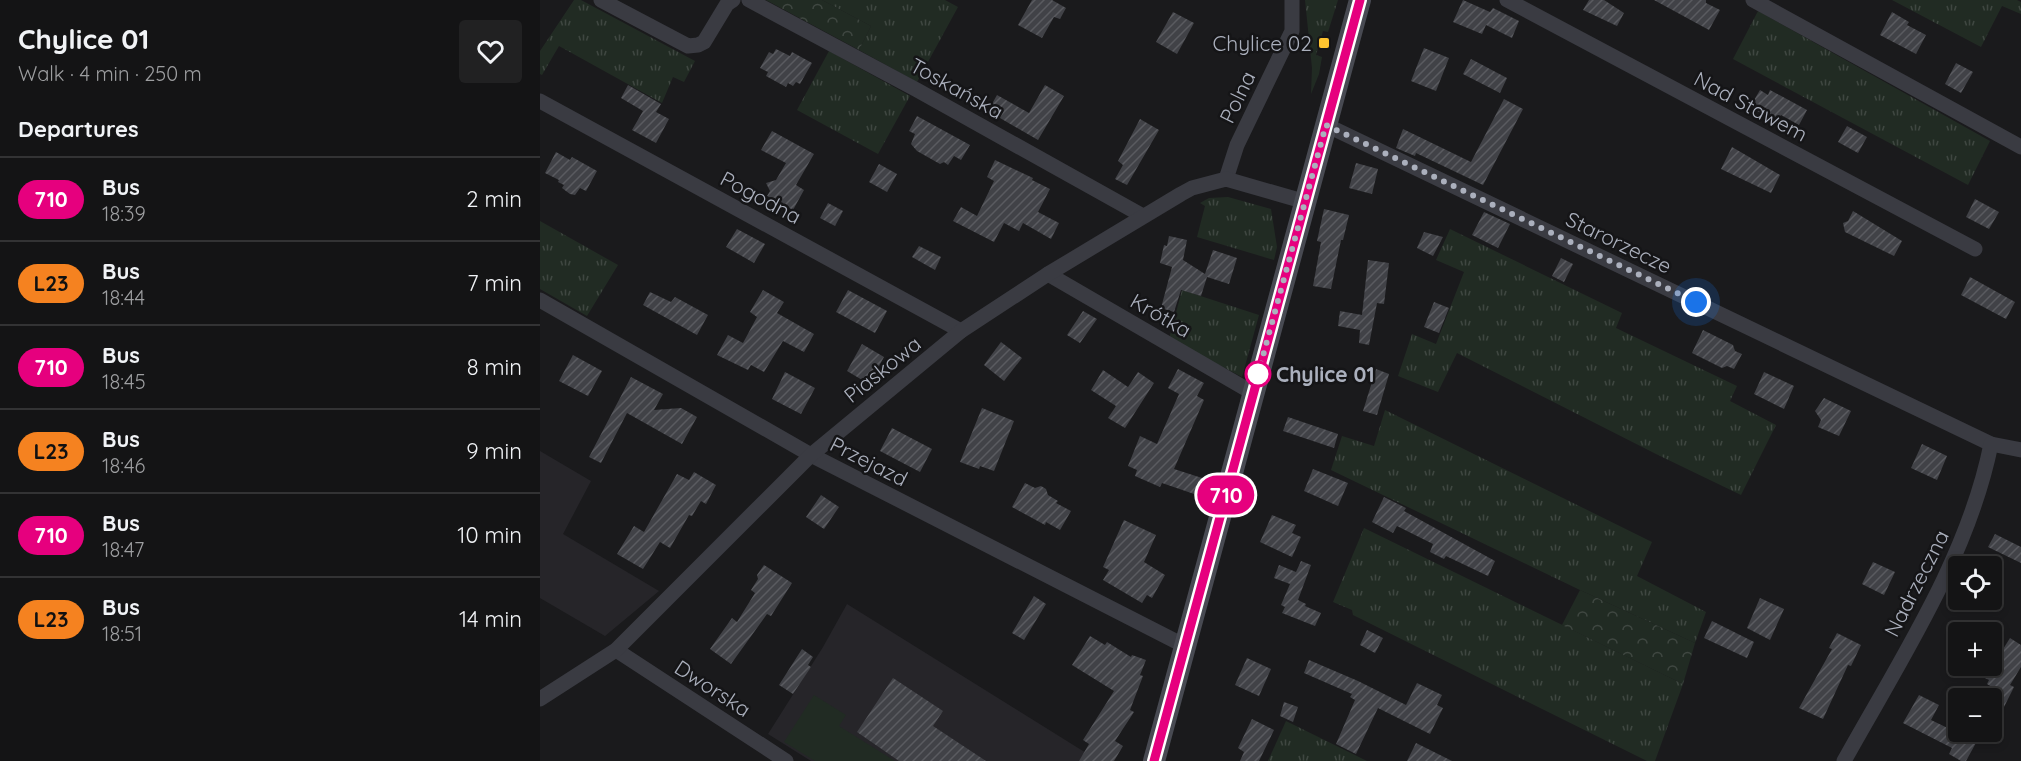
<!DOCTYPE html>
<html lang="en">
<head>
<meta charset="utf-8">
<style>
  body { margin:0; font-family:Quicksand,sans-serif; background:#212122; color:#f1f3f6; height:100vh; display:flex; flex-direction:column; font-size:22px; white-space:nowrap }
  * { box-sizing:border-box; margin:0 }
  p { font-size:20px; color:#9d9ea0 }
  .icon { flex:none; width:33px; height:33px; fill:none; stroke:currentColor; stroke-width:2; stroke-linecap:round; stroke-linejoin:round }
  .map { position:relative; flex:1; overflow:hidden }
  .panel { display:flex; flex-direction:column; background:#141415; width:540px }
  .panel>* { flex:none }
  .badge { padding:0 12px; border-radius:20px; font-size:21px; line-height:39px }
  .buttons { position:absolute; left:1408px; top:556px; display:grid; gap:12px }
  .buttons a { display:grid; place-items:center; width:54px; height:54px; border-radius:6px; background:#141415; box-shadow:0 3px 9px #0003,0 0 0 2px #333334; font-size:30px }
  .you { position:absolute; width:30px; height:30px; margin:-15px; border:4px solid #fff; border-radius:50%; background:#1a73e8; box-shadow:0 0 0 9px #1a73e833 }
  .map>.badge { position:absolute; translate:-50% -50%; box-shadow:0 0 0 3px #fff }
  h2 { padding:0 18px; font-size:22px; line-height:54px }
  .round { display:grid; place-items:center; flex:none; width:63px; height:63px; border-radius:6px; background:#212122 }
  .headline { display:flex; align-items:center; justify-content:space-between; height:102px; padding:0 18px }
  h1 { font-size:28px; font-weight:700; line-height:45px }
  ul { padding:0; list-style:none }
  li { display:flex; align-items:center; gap:18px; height:84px; padding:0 18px; border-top:2px solid #333334 }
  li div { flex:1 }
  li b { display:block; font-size:22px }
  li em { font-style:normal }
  li .badge { min-width:66px; font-weight:700; text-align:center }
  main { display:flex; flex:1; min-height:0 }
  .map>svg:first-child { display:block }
  .built { fill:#262529 }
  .grass { fill:url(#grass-tufts) }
  .forest { fill:url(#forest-crowns) }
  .green { fill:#212b23 }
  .building { fill:url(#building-hatch) }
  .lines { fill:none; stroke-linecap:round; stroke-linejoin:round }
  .street { stroke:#3a3b42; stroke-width:15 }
  .secondary { stroke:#484a52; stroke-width:22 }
  .line-casing { stroke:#fff; stroke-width:14 }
  .line { stroke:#e6007e; stroke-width:9 }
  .walk { stroke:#abb0bd; stroke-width:6; stroke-dasharray:0 10.8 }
  .poi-dot { fill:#ffc42f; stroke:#151517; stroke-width:2 }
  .stop-dot { fill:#fff; stroke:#e6007e; stroke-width:3 }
  .labels { text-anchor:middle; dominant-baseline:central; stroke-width:5; stroke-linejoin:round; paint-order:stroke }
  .poi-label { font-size:21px; fill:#abb0bd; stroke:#151517; text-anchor:end }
  .street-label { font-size:21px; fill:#abb0bd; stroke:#151517 }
  .stop-label { font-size:21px; font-weight:bold; fill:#abb0bd; stroke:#151517; text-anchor:start }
</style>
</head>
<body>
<main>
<section class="panel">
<div class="headline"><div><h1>Chylice 01</h1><p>Walk · 4 min · 250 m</p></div><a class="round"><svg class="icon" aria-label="heart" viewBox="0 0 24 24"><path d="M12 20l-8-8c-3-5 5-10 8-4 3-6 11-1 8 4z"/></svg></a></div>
<h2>Departures</h2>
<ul>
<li><span class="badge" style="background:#e6007e;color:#fff">710</span><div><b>Bus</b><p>18:39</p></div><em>2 min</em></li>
<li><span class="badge" style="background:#f58220;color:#111">L23</span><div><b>Bus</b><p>18:44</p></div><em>7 min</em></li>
<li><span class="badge" style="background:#e6007e;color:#fff">710</span><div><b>Bus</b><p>18:45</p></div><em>8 min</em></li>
<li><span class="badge" style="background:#f58220;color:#111">L23</span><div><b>Bus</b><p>18:46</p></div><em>9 min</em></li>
<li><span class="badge" style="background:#e6007e;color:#fff">710</span><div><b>Bus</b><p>18:47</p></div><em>10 min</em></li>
<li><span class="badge" style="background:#f58220;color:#111">L23</span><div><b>Bus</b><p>18:51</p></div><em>14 min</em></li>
</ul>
</section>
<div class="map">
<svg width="1481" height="761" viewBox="0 0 1481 761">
  <defs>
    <pattern id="grass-tufts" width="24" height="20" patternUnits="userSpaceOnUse" patternTransform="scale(1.5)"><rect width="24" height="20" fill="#212b23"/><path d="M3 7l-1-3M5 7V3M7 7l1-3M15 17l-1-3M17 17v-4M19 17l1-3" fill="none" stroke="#3f4741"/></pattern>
    <pattern id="forest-crowns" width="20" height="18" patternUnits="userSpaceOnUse" patternTransform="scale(1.5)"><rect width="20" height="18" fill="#212b23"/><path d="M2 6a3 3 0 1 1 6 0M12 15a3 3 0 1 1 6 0" fill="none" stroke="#3f4741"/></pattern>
    <pattern id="building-hatch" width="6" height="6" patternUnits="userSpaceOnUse" patternTransform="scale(1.5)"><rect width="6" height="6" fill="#414247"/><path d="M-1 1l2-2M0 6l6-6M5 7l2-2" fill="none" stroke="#5a5b60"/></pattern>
  </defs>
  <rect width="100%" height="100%" fill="#1a1a1c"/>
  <g class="built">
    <path d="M0,451l51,30 -28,53 96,57 -54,45 -65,-38z"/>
    <path d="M307,604l252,157h-288l-43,-27 55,-87z"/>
  </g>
  <g class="grass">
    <path d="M34,0h7l114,61 -11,21 -11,-5 -11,26 -103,-57 -17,29 -2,-1v-23z"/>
    <path d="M282,0h123l13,7 -41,75 -58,-32 12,-24z"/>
    <path d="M765,0h33l-10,32 -5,-1 -7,24 6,2 -3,17 -8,20 1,-26z"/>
    <path d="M1352,0h125l4,2v12l-19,-8 -21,41z"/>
    <path d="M1218,11l232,130 -22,44 -235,-126z"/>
    <path d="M289,51l81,45 -32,58 -81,-44z"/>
    <path d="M688,197l43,12 6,38 -3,13 -77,-23 8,-31 -5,-3 9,-5z"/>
    <path d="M0,221l78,44 -31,51 -47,-27z"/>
    <path d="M910,229l172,84 -6,15 121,58 -7,15 46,24 -35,70 -85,-41 -199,-101 -19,39 -40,-16 14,-42 24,10 28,-72 -28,-12z"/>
    <path d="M642,290l77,25 -17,62 -73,-38z"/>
    <path d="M845,410l267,132 -15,34 69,36 -11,31 -115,-53 -249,-120 11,-34 32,10z"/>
    <path d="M824,528l319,156 -28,77h-8l-294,-146 -1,-5 -19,-8z"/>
    <path d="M746,721l81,40h-99z"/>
  </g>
  <g class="forest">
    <path d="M226,0h56l49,26 -12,24z"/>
    <path d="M1040,590l115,53 -12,41 -121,-59z"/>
  </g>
  <path class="green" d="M274,695l32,20 -7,11 56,35h-80l-31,-19z"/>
  <g class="building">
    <path d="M492,0h20l14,8 -6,11 -6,-2 -12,21 -24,-13z"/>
    <path d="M923,0l27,12 3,-4 26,13 -7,17 -26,-13 -4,9 -29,-12z"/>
    <path d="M1049,0h15l20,13 -7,13 -34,-16z"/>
    <path d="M1114,0h52v3l14,7 -11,20z"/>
    <path d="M633,12l21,11 -17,31 -21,-12z"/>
    <path d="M1352,12l17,10 -2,3 19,10 -10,19 -36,-19z"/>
    <path d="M884,48l25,10 -13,33 -25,-10z"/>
    <path d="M236,49l14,7 2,-4 20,11 -12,21 -4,-2 -3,4 -5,-3 -2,4 -20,-11 2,-4 -8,-4 9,-16 4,2z"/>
    <path d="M931,59l36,19 -7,15 -37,-19z"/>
    <path d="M1416,63l17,9 -12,21 -16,-9z"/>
    <path d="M88,85l33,19 -5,8 13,7 -13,24 -24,-13 11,-19 -22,-13z"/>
    <path d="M505,85l19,11 -26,44 -50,-29 9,-16 32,18z"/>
    <path d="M1220,90l8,5 2,-5 37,20 -8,15 -18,-10 -4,7 -27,-15z"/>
    <path d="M964,99l19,10 -40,76 -67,-32 -1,3 -19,-8 7,-19 68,33z"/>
    <path d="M377,116l53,29 -9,15 -7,-4 -6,9 -4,-3 -4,2 -23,-13 -6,-7 4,-10 -6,-3z"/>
    <path d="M600,119l19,11 -32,55 -12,-6 8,-14 -5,-4z"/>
    <path d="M1307,126l20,11 -9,16 -20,-11z"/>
    <path d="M232,131l42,23 -18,31 8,5 -11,20 -9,-5 -6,3 -1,-7 -10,-5 3,-5 -4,-8 10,-3 10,-17 -25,-13z"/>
    <path d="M1192,147l48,28 -9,18 -50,-24z"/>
    <path d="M16,152l14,8 2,-3 25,14 -11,20 -6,-3 -5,7 -5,-1 -8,-6 2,-3 -6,-3 1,-2 -14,-7z"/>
    <path d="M455,160l38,18 -1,2 18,9 -12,23 21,11 -8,16 -28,-16 -4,8 -15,-8 -10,19 -41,-21 8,-14 16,9 17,-35 -7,-4z"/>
    <path d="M816,163l22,6 -6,25 -23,-6z"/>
    <path d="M339,164l18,10 -10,18 -18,-10z"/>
    <path d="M1435,199l24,13 -10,17 -23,-12z"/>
    <path d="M288,203l15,8 -8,15 -15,-8z"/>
    <path d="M784,209l25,6 -6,25h-2l-10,49 -18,-3 8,-44 -4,-1z"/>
    <path d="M1313,211l49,30 -8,15 -49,-24 -2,-9 5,-2z"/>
    <path d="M944,212l26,12 -12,24 -26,-13z"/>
    <path d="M197,229l28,15 -11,19 -28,-16z"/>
    <path d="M884,232l19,5 -10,19 -16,-8z"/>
    <path d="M629,236l18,4 -4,20 22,14 8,-24 24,8 -8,26 -22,-7 -6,19 -20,-6 -7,22 -13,-4 11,-41 -12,-4 4,-18 3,1z"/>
    <path d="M379,246l22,11 -6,13 -23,-13z"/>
    <path d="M1021,258l12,6 -9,18 -12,-6z"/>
    <path d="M828,260l21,3 -5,41 -7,-1 -8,42 -10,-2 1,-13 -22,-4 2,-15 22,4z"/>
    <path d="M1430,277l45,25 -9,17 -45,-24z"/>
    <path d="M223,290l21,12 -7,11 37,21 -10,18 -21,-11 -19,31 -13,-7 -3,5 -31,-15 11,-20 15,8 14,-26 -7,-5z"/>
    <path d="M308,290l39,21 -12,22 -39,-21z"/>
    <path d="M110,292l21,10 4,-5 33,18 -11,20 -54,-30z"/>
    <path d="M894,302l15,6 -10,25 -15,-6z"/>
    <path d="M543,311l14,8 -17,24 -13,-8z"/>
    <path d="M1163,330l30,15 2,6 7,3 -8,15 -7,-3 -5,2 -30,-15z"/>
    <path d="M461,342l21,16 -18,23 -20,-16z"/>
    <path d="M322,344l22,13 -15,27 -22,-13z"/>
    <path d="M33,355l29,16 -14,25 -29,-15z"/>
    <path d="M638,369l26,14 -7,13 7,4 -30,69 28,9 -5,17 -35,-12 -2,4 -25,-11 2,-6 -9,-4 12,-30 17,8 22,-50 -11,-6z"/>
    <path d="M836,369l13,5 -12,41 -14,-4z"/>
    <path d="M563,370l25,17 10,-15 16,11 -29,45 -17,-10 8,-12 -25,-16z"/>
    <path d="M245,372l30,16 -14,26 -29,-15z"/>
    <path d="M1224,372l30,14 -10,23 -30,-15z"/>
    <path d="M91,377l32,17 -9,16 27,-2 16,9 -15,27 -55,-31 -26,50 -12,-6z"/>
    <path d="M1284,398l27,13 -12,25 -21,-9 3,-7 -6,-9z"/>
    <path d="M442,408l32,13 -20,50 -14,-5 -1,3 -19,-7z"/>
    <path d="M748,417l50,17 -4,14 -51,-17z"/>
    <path d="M352,428l40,21 -12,23 -40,-21z"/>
    <path d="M1382,444l25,12 -10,24 -26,-12z"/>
    <path d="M773,469l35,14 -10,23 -34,-15z"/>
    <path d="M154,472l22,13 -10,19 -5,-3 -9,15 -3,-1 -19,33 -10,-6 -17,27 -26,-15 17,-28 10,6 33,-58 12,6z"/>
    <path d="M485,483l10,5 6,-2 5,3 2,6 10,6 -2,2 15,8 -11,19 -14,-8 -1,3 -33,-18z"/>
    <path d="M281,495l18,12 -15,22 -18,-12z"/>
    <path d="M844,497l22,11 -2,3 91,50 -7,15 -42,-20 -2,3 -14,-7 3,-8 -36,-18 -4,7 -21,-11z"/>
    <path d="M732,515l24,10 -4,8 9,4 -9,20 -32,-15z"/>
    <path d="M584,520l32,15 -12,27 21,13 -13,23 -5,-3 -5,8 -39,-23 6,-10 -6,-3z"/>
    <path d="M1455,534l26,13v16l-33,-16z"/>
    <path d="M761,561l10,4 -13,35 8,4 -1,2 16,7 -6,13 -33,-13 3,-6 -4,-2 9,-21 -16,-6 5,-13 17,7z"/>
    <path d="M1333,562l22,10 -11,23 -22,-11z"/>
    <path d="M224,565l28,18 -21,33 -4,-2 -36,50 -21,-15 22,-31 5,4 18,-29 -4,-3 7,-11 -1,-4z"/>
    <path d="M494,596l12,8 -22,36 -12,-7z"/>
    <path d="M1220,598l24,11 -14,31 -23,-12z"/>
    <path d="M1172,621l42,21 -7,16 -43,-20z"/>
    <path d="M827,630l16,8 -8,15 -15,-8z"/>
    <path d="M1297,633l24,12 -10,21 -3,-1 -25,54 -24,-11 33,-59 -3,-1z"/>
    <path d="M550,636l15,9 2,-3 24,15 1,-2 14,5 -6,15 3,1 -13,34 4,2 -19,29 8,5 -9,15h-35l10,-17 -6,-4 31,-49 -42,-26z"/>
    <path d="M1470,638l11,7v22l-11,18 4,2 -22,44v-44l-5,-3 2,-4 -4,-2z"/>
    <path d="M262,649l11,8 -5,8 3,2 -18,27 -14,-9z"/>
    <path d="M707,658l24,11 -12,27 -24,-11z"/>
    <path d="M769,660l49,21 48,24 11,-22 25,12 -5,10 6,3 -13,26 -52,-26 -22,46 -20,-10 19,-44 -5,-3 2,-3 -48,-21z"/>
    <path d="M353,678l50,33 -10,15 53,35h-87l-42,-29z"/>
    <path d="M1379,695l20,10 -8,15 25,12h26l-16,29h-5l-12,-7 3,-6 -49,-25z"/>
    <path d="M744,702l14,5 -5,15 -13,-6z"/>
    <path d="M712,719l22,11 -15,31h-19l4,-9 -6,-4z"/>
    <path d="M876,743l36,18h-45z"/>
  </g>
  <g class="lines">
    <g class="street">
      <path d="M61,0l87,46 10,-1 6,-3 23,-38 6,-4"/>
      <path d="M209,0l168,90 226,126"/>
      <path d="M967,0l468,249"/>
      <path d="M1213,0l268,147"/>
      <path d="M0,101l421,230"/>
      <path d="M786,125l665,319"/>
      <path d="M686,179l11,-34 55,-114v-31"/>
      <path d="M508,274l205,119"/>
      <path d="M0,300l271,155 374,191"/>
      <path d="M76,650l170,111"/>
      <path d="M0,699l76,-49 195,-195 150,-124 87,-57 133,-80 11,-6 34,-9 80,23"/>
      <path d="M1304,761c56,-101 124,-203 147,-317l30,6"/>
    </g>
    <path class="secondary" d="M614,761l206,-761"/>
  </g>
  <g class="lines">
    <defs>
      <path id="line" d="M614,761l206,-761"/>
    </defs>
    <use href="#line" class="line-casing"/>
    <use href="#line" class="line"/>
    <path class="walk" d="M718,374l68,-249 370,177"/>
  </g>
  <rect class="poi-dot" x="778" y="37" width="12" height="12" rx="3"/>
  <circle class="stop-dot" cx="718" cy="374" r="12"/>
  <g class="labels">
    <g class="poi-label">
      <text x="772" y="43">Chylice 02</text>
    </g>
    <g class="street-label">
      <text transform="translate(417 88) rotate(29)">Toskańska</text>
      <text transform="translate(697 97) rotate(-64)">Polna</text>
      <text transform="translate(1211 106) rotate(28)">Nad Stawem</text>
      <text transform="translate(221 197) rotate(28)">Pogodna</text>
      <text transform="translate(1079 242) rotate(26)">Starorzecze</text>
      <text transform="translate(621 315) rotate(30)">Krótka</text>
      <text transform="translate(342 369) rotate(-39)">Piaskowa</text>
      <text transform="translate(329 461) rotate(27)">Przejazd</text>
      <text transform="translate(1376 583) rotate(-63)">Nadrzeczna</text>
      <text transform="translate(173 688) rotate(33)">Dworska</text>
    </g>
    <g class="stop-label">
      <text x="736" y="374">Chylice 01</text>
    </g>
  </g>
</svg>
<div class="buttons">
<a><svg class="icon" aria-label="locate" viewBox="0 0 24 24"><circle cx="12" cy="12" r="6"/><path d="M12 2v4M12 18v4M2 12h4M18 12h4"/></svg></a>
<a>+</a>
<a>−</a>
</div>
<div class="you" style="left:1156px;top:302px"></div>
<b class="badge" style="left:686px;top:495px;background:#e6007e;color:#fff">710</b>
</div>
</main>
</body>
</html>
